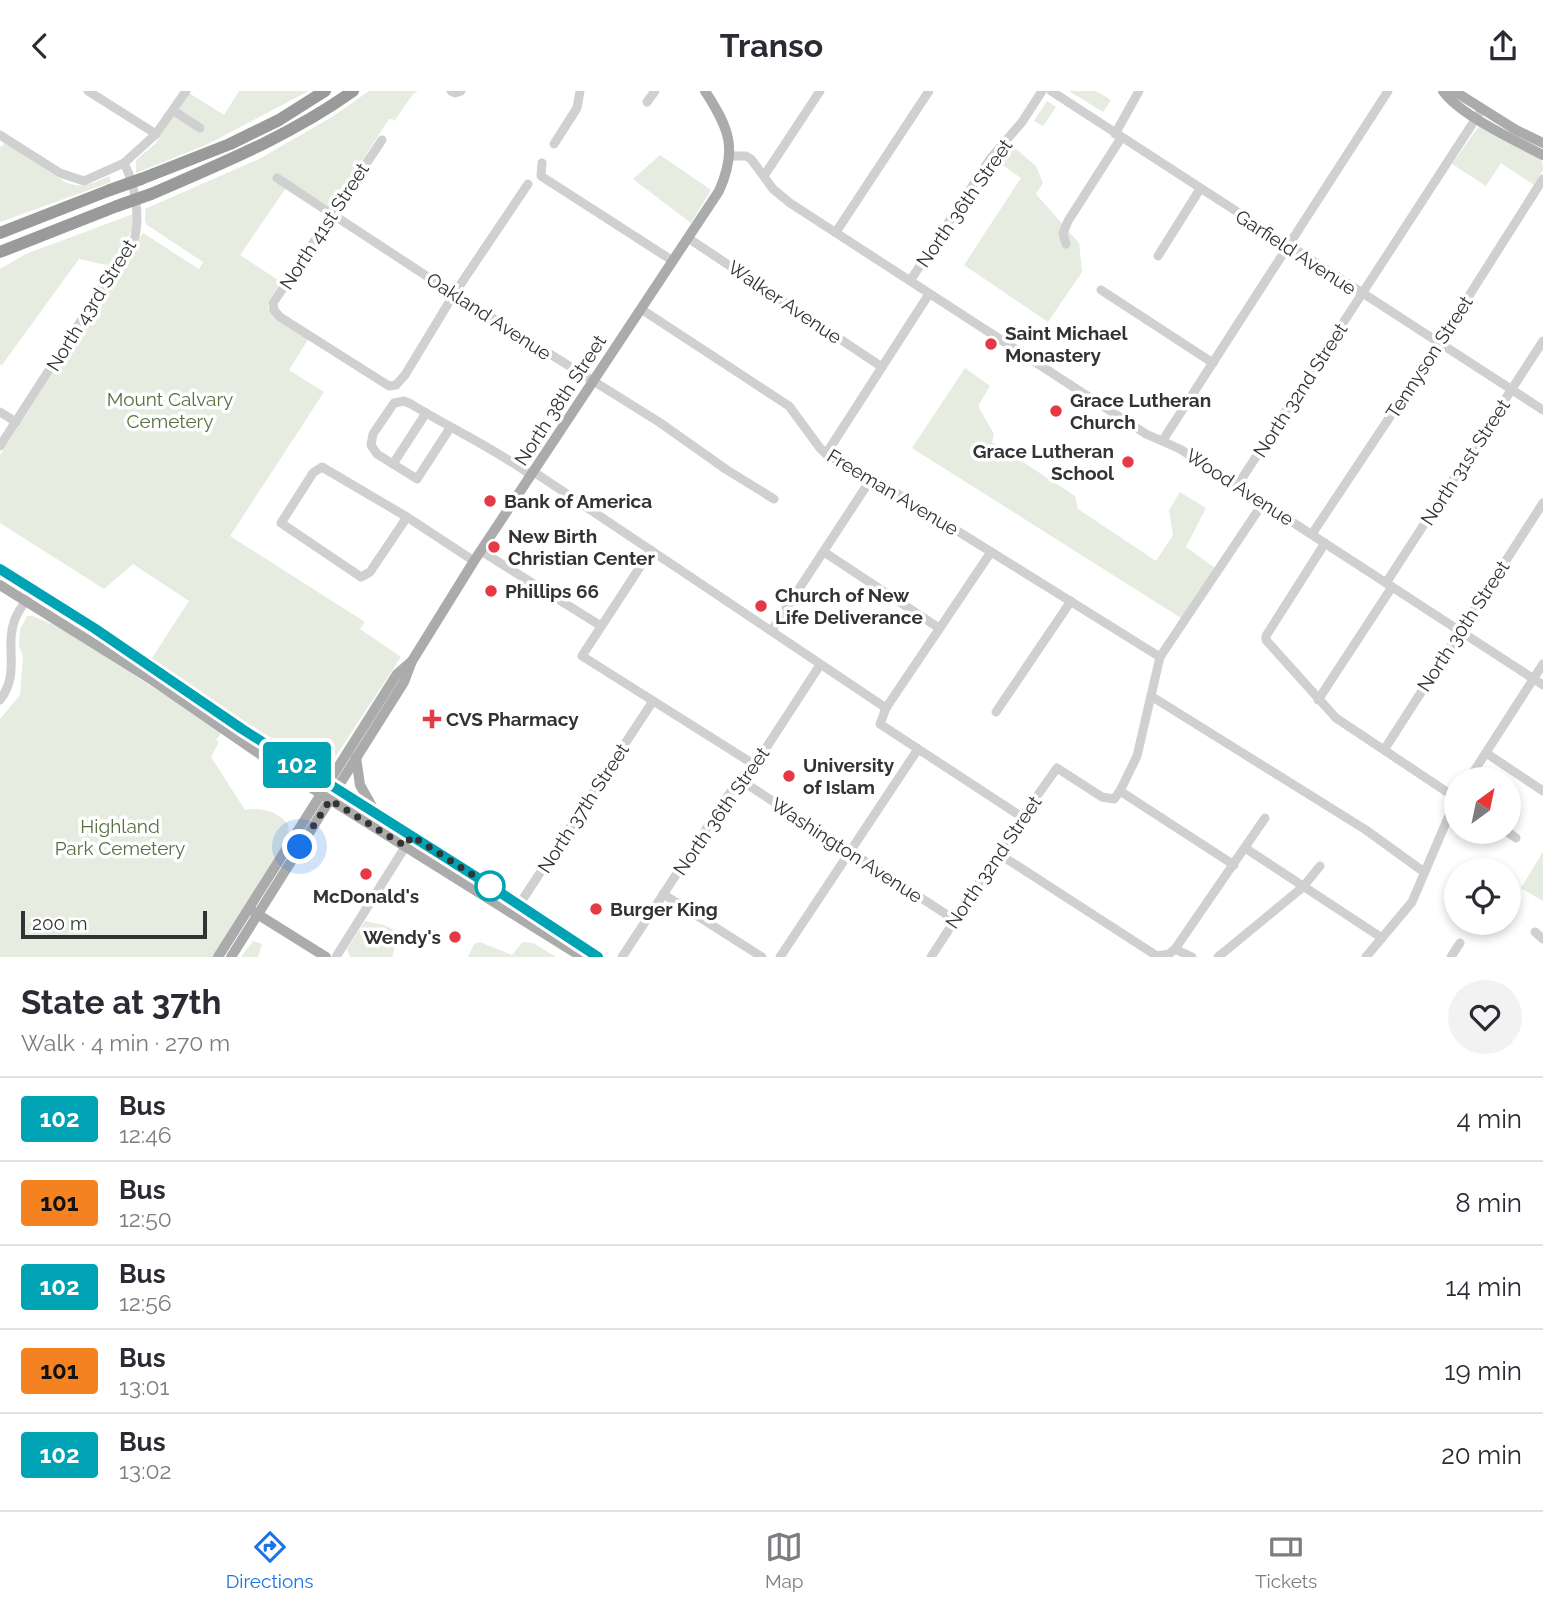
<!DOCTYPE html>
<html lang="en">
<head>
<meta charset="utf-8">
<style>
  body { margin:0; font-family:Raleway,sans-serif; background:#f2f2f3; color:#2b2b33; height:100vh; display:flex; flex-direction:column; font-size:26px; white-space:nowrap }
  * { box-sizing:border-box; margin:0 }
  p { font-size:23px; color:#7c7c81 }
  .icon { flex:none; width:38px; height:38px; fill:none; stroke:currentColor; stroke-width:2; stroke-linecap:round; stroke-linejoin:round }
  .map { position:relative; height:866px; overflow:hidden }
  .sheet { display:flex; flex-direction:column; background:#fff; flex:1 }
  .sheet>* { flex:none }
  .badge { padding:0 14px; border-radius:5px; font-size:24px; line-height:46px }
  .needle { width:46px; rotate:33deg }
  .controls { position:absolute; left:1444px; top:676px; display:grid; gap:14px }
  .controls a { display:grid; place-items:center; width:77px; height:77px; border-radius:50%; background:#fff; box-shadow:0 4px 10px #0003; font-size:35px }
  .scale { position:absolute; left:21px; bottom:18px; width:186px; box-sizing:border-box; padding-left:7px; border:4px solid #333; border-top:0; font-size:19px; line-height:24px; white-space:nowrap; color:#333; -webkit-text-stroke:5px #fff; paint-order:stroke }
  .you { position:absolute; width:35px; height:35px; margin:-18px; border:5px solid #fff; border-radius:50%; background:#1a73e8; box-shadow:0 0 0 10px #1a73e833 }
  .map>.badge { position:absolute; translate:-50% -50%; box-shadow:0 0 0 4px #fff }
  .round { display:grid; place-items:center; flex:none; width:74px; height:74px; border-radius:37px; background:#f2f2f3 }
  .head { display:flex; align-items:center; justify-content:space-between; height:119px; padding:0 21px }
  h1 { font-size:33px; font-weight:700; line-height:52px }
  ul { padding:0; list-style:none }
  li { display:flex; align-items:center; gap:21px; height:84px; padding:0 21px; border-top:2px solid #e1e1e2 }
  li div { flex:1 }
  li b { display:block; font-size:26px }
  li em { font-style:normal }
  li .badge { min-width:77px; font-weight:700; text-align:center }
  header { display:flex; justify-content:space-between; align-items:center; height:91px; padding:0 21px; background:#fff; font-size:32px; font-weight:700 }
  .dock { display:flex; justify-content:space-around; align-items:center; height:98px; border-top:2px solid #e1e1e2; background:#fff; font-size:19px; color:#7c7c81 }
  .dock a { display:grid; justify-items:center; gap:4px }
  .dock .on { color:#1a73e8 }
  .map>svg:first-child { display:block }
  .green { fill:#e6ecdf }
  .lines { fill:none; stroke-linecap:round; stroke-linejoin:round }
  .minor { stroke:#d0d0d0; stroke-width:9 }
  .major { stroke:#ababab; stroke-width:10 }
  .highway { stroke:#9a9a9a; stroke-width:12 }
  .highway-bridge { stroke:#9a9a9a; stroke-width:12 }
  .line-casing { stroke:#fff; stroke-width:16 }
  .line { stroke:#00a3b4; stroke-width:10 }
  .walk { stroke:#333; stroke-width:7; stroke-dasharray:0 12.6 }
  .poi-dot { fill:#e63946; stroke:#fff; stroke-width:2.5 }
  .stop-dot { fill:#fff; stroke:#00a3b4; stroke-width:3.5 }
  .labels { text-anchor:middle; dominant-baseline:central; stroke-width:7; stroke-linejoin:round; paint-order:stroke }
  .street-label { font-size:19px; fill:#333; stroke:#fff }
  .poi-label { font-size:19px; font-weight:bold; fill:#333; stroke:#fff; text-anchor:start }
  .park-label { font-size:19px; fill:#56703f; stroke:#fff }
</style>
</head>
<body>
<header><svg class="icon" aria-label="back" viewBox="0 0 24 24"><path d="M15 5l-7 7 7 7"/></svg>Transo<svg class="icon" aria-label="share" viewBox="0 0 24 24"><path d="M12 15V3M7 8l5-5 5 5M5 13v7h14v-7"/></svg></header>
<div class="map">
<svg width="1543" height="866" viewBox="0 0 1543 866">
  <rect width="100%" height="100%" fill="#fff"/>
  <g class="green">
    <path d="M239,0h70l-101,53 -72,29v-13l19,-16 34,-51 35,22z"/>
    <path d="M369,0h49l-5,3 -18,26 -6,-1 -57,89 -42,-26 -50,73 41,27 -12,18 -1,8 7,8 34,22 -20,32 35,22 -94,144 135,86 -5,7 41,28 -73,111 -11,2 -167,-109 39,-60 -56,-37 -29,25 -104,-66v-68l143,-222 56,36 4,-7 -56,-37 -2,-4v-12l114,-50 73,-42z"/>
    <path d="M1069,0h27l15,9 -8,12z"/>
    <path d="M1047,10l9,6 -13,19 -9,-5z"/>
    <path d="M1479,35l63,34 1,10 -9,15 -33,-22 -15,23 -34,-22z"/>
    <path d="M4,51l61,40c17,7 27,2 44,-6l2,6 -111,40v-76l2,1z"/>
    <path d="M1010,53l26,22 7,17 -7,11 43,49 3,29 -34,50 -84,-57 57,-87 -26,-18z"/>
    <path d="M660,64l51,35 -20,33 -58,-44z"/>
    <path d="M133,123l-1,16 -21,36 -32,-7 -77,106 -2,-1v-95l26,-15z"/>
    <path d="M965,277l25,18 -12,20 16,28 -2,8 83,54 3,13 78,52 17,-26 -4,-25 11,-18 26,16 -20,39 29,21 -34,50 -269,-170z"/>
    <path d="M27,525h6l28,12 161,104 -6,8 3,2 -8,15 34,53c17,-3 31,1 43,14l1,12 -76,121h-213v-238l20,-24 3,-38 -4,-12 1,-15z"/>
    <path d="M1543,761v49l-22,-13z"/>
    <path d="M365,830c13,3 26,3 33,15l-6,21h-42l-3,-8z"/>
    <path d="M253,850l9,3 -4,13h-17z"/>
    <path d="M480,851l32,13 11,-13 10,1 23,14h15h-103l6,-13z"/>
  </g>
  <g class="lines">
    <g class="minor">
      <path d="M88,0l68,43"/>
      <path d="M451,0l4,2 6,-2"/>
      <path d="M1051,0l492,319"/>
      <path d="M647,11l8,-11"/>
      <path d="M174,20l26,17"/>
      <path d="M1115,43l24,-43"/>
      <path d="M0,44l60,38 24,8 40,-18 32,-29 30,-43"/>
      <path d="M382,49l-109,163 1,7 6,7 109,69 7,-1 9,-10 49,-81 74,-110"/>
      <path d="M554,53l23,-36 3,-17"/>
      <path d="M730,65h16l5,3 22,30 17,14 356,231 34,15 363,236"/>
      <path d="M542,72l-1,13 132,85"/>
      <path d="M764,85l56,-85"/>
      <path d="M277,87l177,116 205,128 68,48 47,29"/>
      <path d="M836,141l93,-141"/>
      <path d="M688,147l194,129"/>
      <path d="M1066,153l-3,-11 5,-12 53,-83"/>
      <path d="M1158,165l42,-67"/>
      <path d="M910,190l80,-122 32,-37 20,-31"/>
      <path d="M1101,199l112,73"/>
      <path d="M641,218l148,97 31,42 6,6 72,40 262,163"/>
      <path d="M0,321l16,10"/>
      <path d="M450,337l-33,51 -40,-25 -6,-9 2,-11 21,-31 10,-2 7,3c39,24 79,42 117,69l6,-1 352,236"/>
      <path d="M1163,349l225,-349"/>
      <path d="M0,355l135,-209c5,-24 0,-52 -11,-74"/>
      <path d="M826,363l103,-160"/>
      <path d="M393,373l33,-51"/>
      <path d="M1237,395l245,-377"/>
      <path d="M407,426l-37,55 -9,5 -80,-54 32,-50 9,-6 85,50 67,44"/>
      <path d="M1312,443l127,-191 104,-164"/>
      <path d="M1325,452l-59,93v4l70,78 120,80"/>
      <path d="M651,459l-69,106 173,109"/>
      <path d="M481,460l120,75"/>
      <path d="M824,461l115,76"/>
      <path d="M991,461l-105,156 -6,16 142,93"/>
      <path d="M1386,492l157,-242"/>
      <path d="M772,539l99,-151"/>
      <path d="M1151,605l215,134 58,42"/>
      <path d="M0,609c21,-27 4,-54 15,-81 4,-10 12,-20 18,-29"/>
      <path d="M1318,609l74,-113"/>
      <path d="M996,621l75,-111"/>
      <path d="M1384,659l159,-247"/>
      <path d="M1486,662l57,38"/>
      <path d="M739,688l216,141"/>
      <path d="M1469,688l74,-115"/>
      <path d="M1120,700l114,74"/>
      <path d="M1506,740l10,7"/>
      <path d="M1245,757l137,90"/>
      <path d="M999,763l158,102 12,-2 6,-5 17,8"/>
      <path d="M663,803l99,63"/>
      <path d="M515,820l138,-210"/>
      <path d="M1535,841l8,7"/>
      <path d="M1175,858l90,-131"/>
      <path d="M336,866l76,-121"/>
      <path d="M622,866l117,-178 16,-14 65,-100"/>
      <path d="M780,866l138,-208"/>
      <path d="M931,866l91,-140 35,-49 45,29 12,2 6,-8 17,-35 23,-99 103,-154"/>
      <path d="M1218,866l85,-70 17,-21"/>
      <path d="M1366,866l46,-55 44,-103"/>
      <path d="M1451,866l9,-14"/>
    </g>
    <g class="major">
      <path d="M1443,0c17,24 73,50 100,64"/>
      <path d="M1454,0l62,39 27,13"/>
      <path d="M0,478l94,59 148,101 233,147 123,81"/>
      <path d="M0,494l149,93 137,94 296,185"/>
      <path d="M356,666l4,28 14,25"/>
      <path d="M254,821l72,45"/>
      <path d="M218,866l179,-283 15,-13"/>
      <path d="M231,866l173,-275 8,-21 62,-100 245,-370c19,-42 10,-63 -14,-100"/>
    </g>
    <g class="highway">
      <path d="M141,88l89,-35 49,-24 46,-29"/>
      <path d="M151,103c69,-30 141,-59 202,-103"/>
      <path d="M0,142l110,-43"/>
      <path d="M0,161l117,-46"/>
    </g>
    <g class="highway-bridge">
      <path d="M110,99l31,-11"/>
      <path d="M117,115l34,-12"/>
    </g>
  </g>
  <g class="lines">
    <defs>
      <path id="line" d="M0,478l94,59 148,101 233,147 123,81"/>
    </defs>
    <use href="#line" class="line-casing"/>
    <use href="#line" class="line"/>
    <path class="walk" d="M300,756l30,-47 75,46 7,-10 78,50"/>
  </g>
  <g class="poi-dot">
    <circle cx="991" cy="253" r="7"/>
    <circle cx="1056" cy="320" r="7"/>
    <circle cx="1128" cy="371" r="7"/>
    <circle cx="490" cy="410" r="7"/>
    <circle cx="494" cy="456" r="7"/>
    <circle cx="491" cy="500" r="7"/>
    <circle cx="761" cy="515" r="7"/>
    <path d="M428.5 617.5h7v7h7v7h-7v7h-7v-7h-7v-7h7z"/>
    <circle cx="789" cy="685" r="7"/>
    <circle cx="366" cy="783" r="7"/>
    <circle cx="596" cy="818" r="7"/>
    <circle cx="455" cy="846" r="7"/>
  </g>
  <circle class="stop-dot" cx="490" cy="795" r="14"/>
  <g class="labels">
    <g class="street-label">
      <text transform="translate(964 112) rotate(-55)">North 36th Street</text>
      <text transform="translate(324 135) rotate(-57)">North 41st Street</text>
      <text transform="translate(1296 161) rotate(33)">Garfield Avenue</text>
      <text transform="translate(785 211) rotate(34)">Walker Avenue</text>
      <text transform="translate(91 214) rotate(-58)">North 43rd Street</text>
      <text transform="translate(489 225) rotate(33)">Oakland Avenue</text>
      <text transform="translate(1429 266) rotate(-57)">Tennyson Street</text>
      <text transform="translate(1300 299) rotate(-57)">North 32nd Street</text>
      <text transform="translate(560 309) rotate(-57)">North 38th Street</text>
      <text transform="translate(1465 371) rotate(-57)">North 31st Street</text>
      <text transform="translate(1240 396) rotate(33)">Wood Avenue</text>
      <text transform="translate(893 401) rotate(31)">Freeman Avenue</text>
      <text transform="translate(1463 535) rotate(-57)">North 30th Street</text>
      <text transform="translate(583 717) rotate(-57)">North 37th Street</text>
      <text transform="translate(721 720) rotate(-55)">North 36th Street</text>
      <text transform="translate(847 759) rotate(33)">Washington Avenue</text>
      <text transform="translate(993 771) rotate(-56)">North 32nd Street</text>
    </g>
    <g class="poi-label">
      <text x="1005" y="242">Saint Michael<tspan x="1005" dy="22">Monastery</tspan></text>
      <text x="1070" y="309">Grace Lutheran<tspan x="1070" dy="22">Church</tspan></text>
      <text x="1114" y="360" text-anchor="end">Grace Lutheran<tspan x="1114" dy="22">School</tspan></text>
      <text x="504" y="410">Bank of America</text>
      <text x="508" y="445">New Birth<tspan x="508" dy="22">Christian Center</tspan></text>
      <text x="505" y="500">Phillips 66</text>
      <text x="775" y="504">Church of New<tspan x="775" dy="22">Life Deliverance</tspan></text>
      <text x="446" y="628">CVS Pharmacy</text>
      <text x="803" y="674">University<tspan x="803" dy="22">of Islam</tspan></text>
      <text x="366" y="805" text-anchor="middle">McDonald's</text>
      <text x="610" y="818">Burger King</text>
      <text x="441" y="846" text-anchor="end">Wendy's</text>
    </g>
    <g class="park-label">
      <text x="170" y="308">Mount Calvary<tspan x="170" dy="22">Cemetery</tspan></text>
      <text x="120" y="735">Highland<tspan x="120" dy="22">Park Cemetery</tspan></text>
    </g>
  </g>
</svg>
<div class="controls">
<a><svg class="needle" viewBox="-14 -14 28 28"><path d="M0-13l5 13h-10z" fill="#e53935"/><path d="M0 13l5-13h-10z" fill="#7c7c81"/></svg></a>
<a><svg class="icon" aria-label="locate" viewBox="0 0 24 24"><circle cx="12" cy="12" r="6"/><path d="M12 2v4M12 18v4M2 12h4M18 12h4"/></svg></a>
</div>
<div class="scale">200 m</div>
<div class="you" style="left:300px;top:756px"></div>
<b class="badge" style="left:297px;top:674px;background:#00a3b4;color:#fff">102</b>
</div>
<section class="sheet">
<div class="head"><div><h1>State at 37th</h1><p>Walk · 4 min · 270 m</p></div><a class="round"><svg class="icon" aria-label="heart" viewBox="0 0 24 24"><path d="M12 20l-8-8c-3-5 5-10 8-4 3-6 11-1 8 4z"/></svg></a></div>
<ul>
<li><span class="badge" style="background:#00a3b4;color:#fff">102</span><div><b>Bus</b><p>12:46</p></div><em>4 min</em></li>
<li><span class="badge" style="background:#f58220;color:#111">101</span><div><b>Bus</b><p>12:50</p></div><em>8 min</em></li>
<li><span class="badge" style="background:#00a3b4;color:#fff">102</span><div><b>Bus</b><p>12:56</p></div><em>14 min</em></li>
<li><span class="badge" style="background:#f58220;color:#111">101</span><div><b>Bus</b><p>13:01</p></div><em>19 min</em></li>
<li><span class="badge" style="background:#00a3b4;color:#fff">102</span><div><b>Bus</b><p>13:02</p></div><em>20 min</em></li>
</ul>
</section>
<nav class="dock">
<a class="on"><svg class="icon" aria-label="directions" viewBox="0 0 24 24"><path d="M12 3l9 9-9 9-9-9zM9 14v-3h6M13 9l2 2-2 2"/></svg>Directions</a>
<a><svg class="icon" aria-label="map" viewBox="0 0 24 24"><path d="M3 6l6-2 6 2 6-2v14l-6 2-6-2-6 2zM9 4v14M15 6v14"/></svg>Map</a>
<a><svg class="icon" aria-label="tickets" viewBox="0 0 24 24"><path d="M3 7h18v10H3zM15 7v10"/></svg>Tickets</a>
</nav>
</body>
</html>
